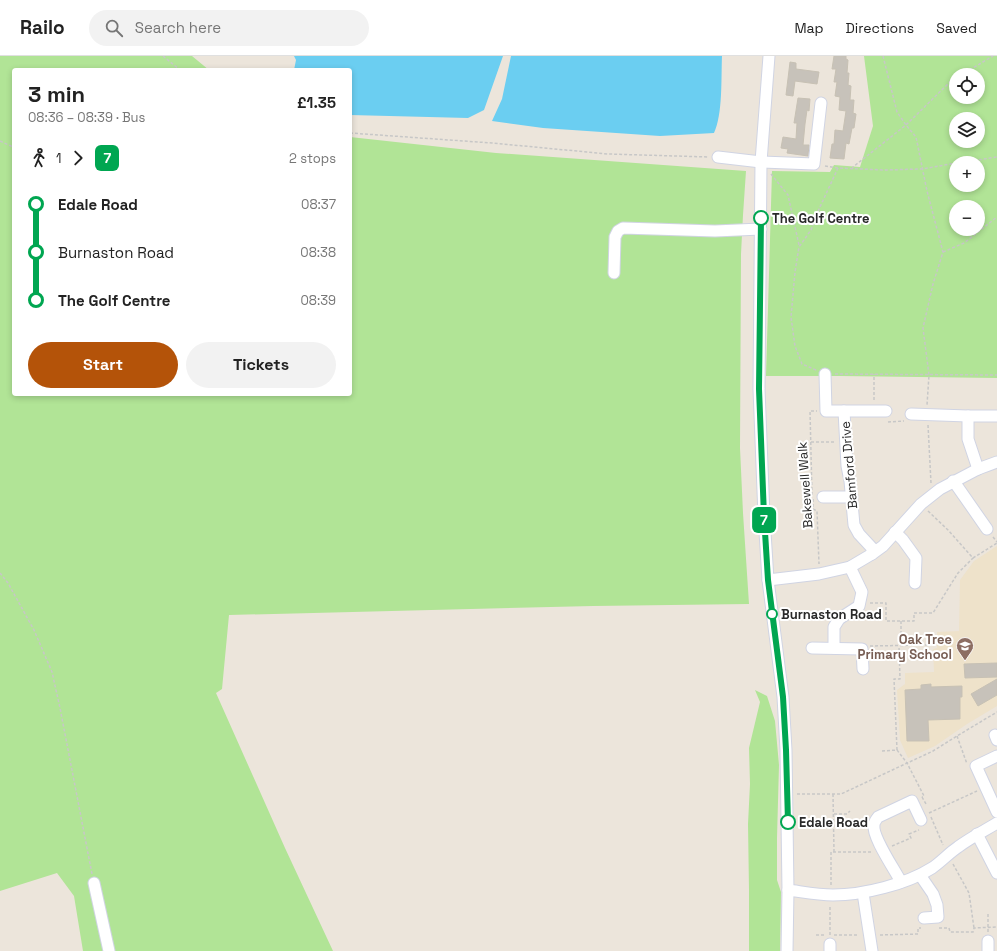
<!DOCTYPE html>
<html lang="en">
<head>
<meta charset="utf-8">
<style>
  body { margin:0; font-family:"Space Grotesk",sans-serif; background:#f2f2f2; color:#222; height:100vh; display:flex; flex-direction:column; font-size:15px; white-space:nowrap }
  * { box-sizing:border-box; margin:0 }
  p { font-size:13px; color:#767676 }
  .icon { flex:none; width:22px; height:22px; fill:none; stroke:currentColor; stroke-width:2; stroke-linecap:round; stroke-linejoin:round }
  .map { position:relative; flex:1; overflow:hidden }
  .drawer { position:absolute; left:12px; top:12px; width:340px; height:328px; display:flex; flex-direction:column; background:#fff; border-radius:4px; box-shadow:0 2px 6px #0003 }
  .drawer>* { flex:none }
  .badge { padding:0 8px; border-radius:6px; font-size:14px; line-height:26px }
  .tools { position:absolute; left:949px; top:12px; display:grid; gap:8px }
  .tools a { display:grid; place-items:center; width:36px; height:36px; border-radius:50%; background:#fff; box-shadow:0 2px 6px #0003; font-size:20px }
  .map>.badge { position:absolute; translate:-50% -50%; box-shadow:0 0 0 2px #fff }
  .legs { display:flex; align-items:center; gap:6px; height:44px; padding:0 16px; font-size:13px }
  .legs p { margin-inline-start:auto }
  .headline { display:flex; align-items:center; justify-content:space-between; height:68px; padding:0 16px }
  h1 { font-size:22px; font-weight:700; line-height:30px }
  .button { display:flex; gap:8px; margin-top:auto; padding:8px 16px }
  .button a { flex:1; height:46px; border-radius:24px; background:#b45309; color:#fff; font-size:16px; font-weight:700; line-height:46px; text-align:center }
  .button a+a { background:#f2f2f2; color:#222 }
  ul { padding:0 16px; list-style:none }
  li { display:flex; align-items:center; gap:14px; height:48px; font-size:15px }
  li i { display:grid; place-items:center; width:6px; height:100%; margin:0 5px; background:currentColor }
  li i::after { content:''; width:10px; height:10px; margin:-5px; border:3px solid; border-radius:50%; background:#fff }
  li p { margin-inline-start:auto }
  li:first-child i { background:linear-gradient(#0000 50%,currentColor 0) }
  li:last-child i { background:linear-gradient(currentColor 50%,#0000 0) }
  header { display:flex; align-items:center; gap:24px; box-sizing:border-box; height:56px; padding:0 20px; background:#fff; border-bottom:1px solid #e0e0e0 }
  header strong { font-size:19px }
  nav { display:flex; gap:22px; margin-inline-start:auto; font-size:14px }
  .search { width:280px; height:36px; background:#f2f2f2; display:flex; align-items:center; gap:10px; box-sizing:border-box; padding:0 14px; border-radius:22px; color:#767676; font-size:15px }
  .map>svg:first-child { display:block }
  .education { fill:#eee2ca }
  .green { fill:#b1e496; fill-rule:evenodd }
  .water { fill:#6bcef1 }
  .building { fill:#c7c2ba; stroke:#c7c1b4 }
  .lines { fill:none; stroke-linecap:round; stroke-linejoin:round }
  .minor-casing { stroke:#d0d4e3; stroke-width:13 }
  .path { stroke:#c7c7c7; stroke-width:1.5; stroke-dasharray:3 2; stroke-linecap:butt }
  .minor { stroke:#fff; stroke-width:11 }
  .line-1-casing { stroke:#fff; stroke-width:9 }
  .line-1 { stroke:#00a651; stroke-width:6 }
  .stop-1-dot { fill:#fff; stroke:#00a651; stroke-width:2 }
  .labels { text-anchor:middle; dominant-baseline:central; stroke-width:4; stroke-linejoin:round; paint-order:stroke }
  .stop-label { font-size:13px; font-weight:bold; fill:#292929; stroke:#fff; text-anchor:start }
  .street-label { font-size:13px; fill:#292929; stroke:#fff }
  .education-label { font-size:13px; font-weight:bold; fill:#785e54; stroke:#fff; text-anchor:end }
</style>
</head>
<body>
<header>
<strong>Railo</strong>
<div class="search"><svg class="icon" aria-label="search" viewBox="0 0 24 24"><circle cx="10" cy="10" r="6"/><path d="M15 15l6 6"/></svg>Search here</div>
<nav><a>Map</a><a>Directions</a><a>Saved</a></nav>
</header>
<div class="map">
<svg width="997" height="895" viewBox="0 0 997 895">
  <rect width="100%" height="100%" fill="#ece5db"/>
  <path class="education" d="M997,490v160l-30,18 -32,22 -27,12 -8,-18 -3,-50 8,-6v-11l29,-1 -1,-23 4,-1v-16l22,-1 1,-51 14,-19z"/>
  <g class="green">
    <path d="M0,0h192l17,14h-195v324h336v-257l146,16 250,18 -3,44 -2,39 -1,194 3,65 6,91 -156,2 -364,9 -7,74 -6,4 69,155 48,103h-250l-9,-55 -17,-23 -57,18z"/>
    <path d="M864,0h133v322l-157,-2h-74l6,-205 58,1 4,-7 26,2 13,-41zM956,19h22v22h-22zM956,63h22v22h-22zM956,107h22v22h-22zM956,151h22v22h-22z"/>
    <path d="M755,634l12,6 8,25 4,44 -2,73v42l4,12 -1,59h-31v-61l-1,-66 2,-40 -1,-36 11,-46z"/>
  </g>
  <g class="water">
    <path d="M294,0h209l-19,54 -16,8 -118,-3v-45h-56l2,-10z"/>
    <path d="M511,0h211c-1,22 1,58 -8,77l-54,3 -117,-8 -51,-7 10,-22z"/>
  </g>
  <g class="building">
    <path d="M834,0h12v3l2,1 -1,13h2l-1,12 3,1 -1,14h4l-1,13 3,1 -2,14h-2l-3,16 -3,-1 -2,16 -14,-1 2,-14h2l1,-14 8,1 3,-20 -7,-1 1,-13 -5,-1 2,-14h-3l2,-13h-4z"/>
    <path d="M790,6l6,1v6l23,3 -2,12 -22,-3 -2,15 -7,-1z"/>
    <path d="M798,42l12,1 -1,12 -2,-1 -2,14 -2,21h6l-1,11 -21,-3 1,-4 -7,-1 2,-11 13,2 1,-16h-3z"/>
    <path d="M997,607v14l-32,1 -1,-14z"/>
    <path d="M997,623v16l-19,11 -7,-12z"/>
    <path d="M931,628v3l31,-1v11h-2v22l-32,1 1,21h-22l-2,-51 16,-1v-4z"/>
  </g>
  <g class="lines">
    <defs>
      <g id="minor">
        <path d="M769,0l-8,106 -2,227 5,127 4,64 15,117 3,53 2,140 -1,61"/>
        <path d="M718,101l43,5 53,2 7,-61"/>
        <path d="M614,217l1,-36 3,-6 5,-3 92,3 46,-2"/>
        <path d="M825,318l1,37h18"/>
        <path d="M911,358l57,2"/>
        <path d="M978,413l-10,-30v-23h29"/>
        <path d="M953,425l4,5 30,43"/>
        <path d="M823,441h29"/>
        <path d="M895,476l8,8 13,18 -1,25"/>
        <path d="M872,498v-6l-13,-14 -5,-9 -4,-44 -3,-15 -3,-55h42"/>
        <path d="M768,524l51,-6 31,-7 22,-13 11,-8 38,-42 19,-15 38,-20 19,-7"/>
        <path d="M812,592l50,1 1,20"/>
        <path d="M834,592v-21l5,-8 20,-13 3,-14 -12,-25"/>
        <path d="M995,679l2,5"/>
        <path d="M997,700l-21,10 21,46"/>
        <path d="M977,778l20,39"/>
        <path d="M920,819l13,19 4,11 1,12 -14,1"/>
        <path d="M901,826c-6,-12 -29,-45 -27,-57 0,-3 2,-5 4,-8l34,-16 9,19"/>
        <path d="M94,827l15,68"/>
        <path d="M788,834c15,2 30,5 45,5 30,0 74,-11 99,-27 9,-6 17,-15 26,-21 12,-9 26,-16 39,-24"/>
        <path d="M863,837l9,58"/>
        <path d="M830,888v7"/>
        <path d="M988,895v-10"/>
      </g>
    </defs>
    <use href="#minor" class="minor-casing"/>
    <g class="path">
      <path d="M163,0l17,14"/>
      <path d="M883,0l14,56 9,13 10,12 11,54 16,61 -10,32 -10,44 6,47 -2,30"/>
      <path d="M961,19l32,-19"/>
      <path d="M350,77l142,10 116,11 101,3"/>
      <path d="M0,85l11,5 3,1"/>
      <path d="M959,107l38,-6"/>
      <path d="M825,110l13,2 46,2 38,-1 34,-6"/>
      <path d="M852,113l1,-2 53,-42 46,-45 4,-2"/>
      <path d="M771,118l17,21 11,50"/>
      <path d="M943,196l21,-9 33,-26"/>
      <path d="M816,314l-14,-6 -7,-18 -4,-29 4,-45 4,-25 12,-17 8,-21 19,-41"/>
      <path d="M835,318l162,1"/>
      <path d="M874,344v-26"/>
      <path d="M888,366l16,-1"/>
      <path d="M928,369l3,58"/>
      <path d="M811,386h24"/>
      <path d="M812,439l-2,-84h7"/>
      <path d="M813,443v10l4,2 2,53"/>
      <path d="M928,455l20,19 25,28 24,-15"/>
      <path d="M993,481l4,5"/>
      <path d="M0,517l8,10 26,47 18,42 8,36 32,166"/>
      <path d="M870,547h16v18h28v-8h19l25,-40 15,-15"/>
      <path d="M901,565v25"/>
      <path d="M870,590l59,-1"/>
      <path d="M957,680l10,28"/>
      <path d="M897,694l-3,-71h6l-1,-33"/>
      <path d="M882,695l15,-1 10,13 17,33 -2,1"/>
      <path d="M797,738h44l92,-43 24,-15 40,-24"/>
      <path d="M833,738l1,58"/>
      <path d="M922,741l4,7"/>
      <path d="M929,757l48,-22"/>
      <path d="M834,758h13l3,-3"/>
      <path d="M931,761l12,28"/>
      <path d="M892,790l19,-8 -2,-4 10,-4"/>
      <path d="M953,808l16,29 5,35"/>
      <path d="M831,829v-33h41"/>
      <path d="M988,858v18"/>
      <path d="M939,872h10l1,4h23l1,-4 23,-1"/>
      <path d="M816,879h9"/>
      <path d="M830,879v-30"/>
      <path d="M834,879h25"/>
      <path d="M880,879l38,-1v-6h3"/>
    </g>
    <use href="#minor" class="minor"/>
  </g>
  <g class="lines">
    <defs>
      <path id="line-1" d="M761,162l-2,171 5,127 4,64 15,117 3,53 2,72"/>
    </defs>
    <use href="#line-1" class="line-1-casing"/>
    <use href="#line-1" class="line-1"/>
  </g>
  <defs>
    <symbol id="school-pin" viewBox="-11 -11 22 30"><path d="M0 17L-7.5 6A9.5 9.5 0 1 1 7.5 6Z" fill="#8d6e63" stroke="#fff"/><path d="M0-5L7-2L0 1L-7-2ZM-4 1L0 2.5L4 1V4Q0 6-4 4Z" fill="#fff"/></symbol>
  </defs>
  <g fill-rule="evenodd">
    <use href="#school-pin" x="955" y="580" width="20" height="27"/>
  </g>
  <g class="stop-1-dot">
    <circle cx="761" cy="162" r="7"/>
    <circle cx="772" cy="558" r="5"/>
    <circle cx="788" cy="766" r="7"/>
  </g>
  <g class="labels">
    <g class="stop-label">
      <text x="772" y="162">The Golf Centre</text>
      <text x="781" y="558">Burnaston Road</text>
      <text x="799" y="766">Edale Road</text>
    </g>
    <g class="street-label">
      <text transform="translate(849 409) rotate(-95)">Bamford Drive</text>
      <text transform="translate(805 429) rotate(-94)">Bakewell Walk</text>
    </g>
    <g class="education-label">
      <text x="952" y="583">Oak Tree<tspan x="952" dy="15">Primary School</tspan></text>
    </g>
  </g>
</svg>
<div class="tools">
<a><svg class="icon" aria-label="locate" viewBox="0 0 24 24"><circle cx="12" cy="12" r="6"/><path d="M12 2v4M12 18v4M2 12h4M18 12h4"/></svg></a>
<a><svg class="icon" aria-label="layers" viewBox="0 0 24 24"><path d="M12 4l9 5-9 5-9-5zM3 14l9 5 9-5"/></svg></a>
<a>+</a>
<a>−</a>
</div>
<b class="badge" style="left:764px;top:464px;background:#00a651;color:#fff">7</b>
<section class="drawer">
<div class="headline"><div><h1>3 min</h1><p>08:36 – 08:39 · Bus</p></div><b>£1.35</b></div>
<div class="legs"><svg class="icon" aria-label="walk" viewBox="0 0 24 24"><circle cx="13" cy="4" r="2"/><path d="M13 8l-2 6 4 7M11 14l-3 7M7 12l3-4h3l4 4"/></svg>1<svg class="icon" aria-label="forward" viewBox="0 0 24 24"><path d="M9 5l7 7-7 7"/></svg><b class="badge" style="background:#00a651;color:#fff">7</b><p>2 stops</p></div>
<ul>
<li><i style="color:#00a651"></i><b>Edale Road</b><p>08:37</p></li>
<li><i style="color:#00a651"></i><span>Burnaston Road</span><p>08:38</p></li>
<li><i style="color:#00a651"></i><b>The Golf Centre</b><p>08:39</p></li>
</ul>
<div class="button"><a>Start</a><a>Tickets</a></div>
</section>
</div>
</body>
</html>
